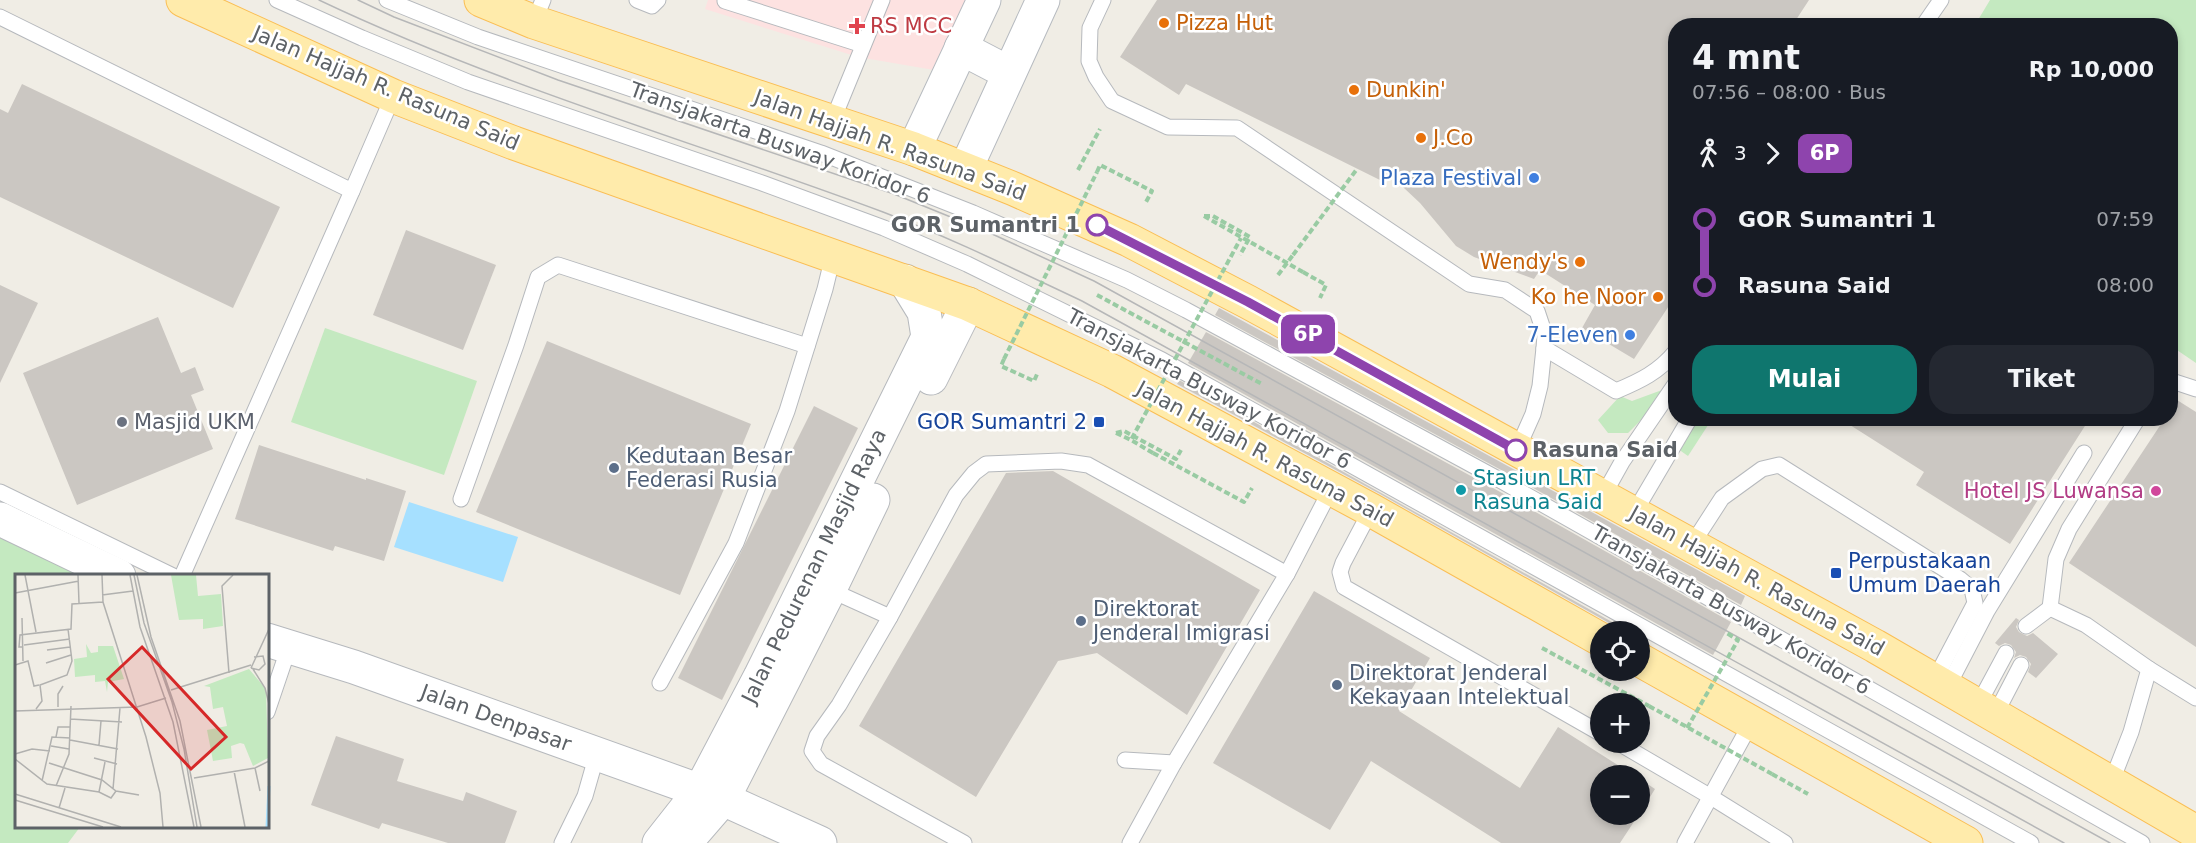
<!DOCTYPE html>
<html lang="id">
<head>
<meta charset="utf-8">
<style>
  body { margin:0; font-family:"DejaVu Sans",sans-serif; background:#242831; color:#f1f3f6; height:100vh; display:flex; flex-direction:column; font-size:22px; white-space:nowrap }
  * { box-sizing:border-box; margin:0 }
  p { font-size:20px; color:#9ea1a6 }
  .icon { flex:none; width:33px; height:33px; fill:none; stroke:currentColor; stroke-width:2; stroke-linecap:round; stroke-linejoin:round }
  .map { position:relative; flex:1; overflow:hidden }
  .drawer { position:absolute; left:1668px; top:18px; width:510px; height:408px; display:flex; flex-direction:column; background:#171b24; border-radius:24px; box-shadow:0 3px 9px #0003 }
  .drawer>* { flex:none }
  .badge { padding:0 12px; border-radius:9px; font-size:21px; line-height:39px }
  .fabs { position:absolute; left:1590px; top:621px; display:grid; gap:12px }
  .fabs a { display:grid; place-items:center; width:60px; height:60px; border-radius:50%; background:#171b24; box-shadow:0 3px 9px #0003; font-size:30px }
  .map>.badge { position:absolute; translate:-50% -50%; box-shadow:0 0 0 3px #fff }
  .legs { display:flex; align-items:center; gap:9px; height:66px; padding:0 24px; font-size:20px }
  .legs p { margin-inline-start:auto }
  .summary { display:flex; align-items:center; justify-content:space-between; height:102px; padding:0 24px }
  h1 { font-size:33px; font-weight:700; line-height:45px }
  .button { display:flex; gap:12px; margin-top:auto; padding:12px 24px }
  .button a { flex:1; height:69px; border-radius:24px; background:#0f766e; color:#fff; font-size:24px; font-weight:700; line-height:69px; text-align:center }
  .button a+a { background:#242831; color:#f1f3f6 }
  ul { padding:0 24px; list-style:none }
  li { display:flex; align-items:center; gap:21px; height:66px; font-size:22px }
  li i { display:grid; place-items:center; width:9px; height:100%; margin:0 8px; background:currentColor }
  li i::after { content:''; width:15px; height:15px; margin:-8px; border:4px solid; border-radius:50%; background:#171b24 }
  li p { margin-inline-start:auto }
  li:first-child i { background:linear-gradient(#0000 50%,currentColor 0) }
  li:last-child i { background:linear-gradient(currentColor 50%,#0000 0) }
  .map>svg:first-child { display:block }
  .medical { fill:#fde2e1 }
  .green { fill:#c4e9c0 }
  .water { fill:#a6e0ff }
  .building { fill:#cbc7c2 }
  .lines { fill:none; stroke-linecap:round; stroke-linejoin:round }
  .service-casing { stroke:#b6b9bd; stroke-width:17 }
  .tertiary-casing { stroke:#b6b9bd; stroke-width:35 }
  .secondary-casing { stroke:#b7bbc0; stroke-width:35 }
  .primary-casing { stroke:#fabe54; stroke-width:35 }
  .path { stroke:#99cba3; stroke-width:4; stroke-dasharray:6 3; stroke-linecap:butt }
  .service { stroke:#fff; stroke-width:15 }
  .tertiary { stroke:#fff; stroke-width:33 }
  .secondary { stroke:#fff; stroke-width:33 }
  .primary { stroke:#ffebab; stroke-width:33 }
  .tram { stroke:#b6b7b8; stroke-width:1.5 }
  .path-bridge { stroke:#99cba3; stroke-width:4; stroke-dasharray:6 3; stroke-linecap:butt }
  .line-1-casing { stroke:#fff; stroke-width:14 }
  .line-1 { stroke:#8e44ad; stroke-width:9 }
  .food-dot { fill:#e8710a; stroke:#fff; stroke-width:2 }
  .health-dot { fill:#e0444e; stroke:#fff; stroke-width:2 }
  .shop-dot { fill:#3f7fe0; stroke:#fff; stroke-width:2 }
  .stop-1-dot { fill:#fff; stroke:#8e44ad; stroke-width:3 }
  .worship-dot { fill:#6b7280; stroke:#fff; stroke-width:2 }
  .transit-dot { fill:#1a4fb4; stroke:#fff; stroke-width:2 }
  .service-dot { fill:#5c6f8a; stroke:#fff; stroke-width:2 }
  .culture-dot { fill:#0f9aa8; stroke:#fff; stroke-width:2 }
  .hotel-dot { fill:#d1479c; stroke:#fff; stroke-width:2 }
  .labels { text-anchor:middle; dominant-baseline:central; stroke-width:5; stroke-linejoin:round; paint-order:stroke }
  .food-label { font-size:21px; fill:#c56008; stroke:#fff; text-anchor:start }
  .health-label { font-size:21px; fill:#be3a42; stroke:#fff; text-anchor:start }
  .street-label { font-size:21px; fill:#5d6267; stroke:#fff }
  .shop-label { font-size:21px; fill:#366cbe; stroke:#fff; text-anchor:end }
  .stop-label { font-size:21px; font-weight:bold; fill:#5d6267; stroke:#fff; text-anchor:end }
  .worship-label { font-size:21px; fill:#5b616d; stroke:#fff; text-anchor:start }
  .transit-label { font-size:21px; fill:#164399; stroke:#fff; text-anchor:end }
  .service-label { font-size:21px; fill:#4e5e75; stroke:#fff; text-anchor:start }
  .culture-label { font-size:21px; fill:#0d838f; stroke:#fff; text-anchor:start }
  .hotel-label { font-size:21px; fill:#b23c85; stroke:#fff; text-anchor:end }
  .inset-river { fill:none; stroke:#a6e0ff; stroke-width:3 }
  .inset-road { fill:none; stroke:#b1b1af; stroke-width:1.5 }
  .view { fill:#d62828; fill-opacity:0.15; stroke:#d62828; stroke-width:3 }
  .inset-edge { fill:none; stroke:#5d6267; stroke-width:3 }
</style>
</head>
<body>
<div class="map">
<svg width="2196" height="843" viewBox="0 0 2196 843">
  <rect width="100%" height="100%" fill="#f0ede5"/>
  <path class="medical" d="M708,0h259l-33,70 -76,-13 -153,-48z"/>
  <g class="green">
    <path d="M1990,0h206v363l-25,-17 -1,-320 -195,-1z"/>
    <path d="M325,328l152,53 -33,94 -153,-53z"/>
    <path d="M1662,390l-20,29 -14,14h-20l-10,-13 22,-24 12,5z"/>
    <path d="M1697,419h15l-24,37 -10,-7z"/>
    <path d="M0,535l97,41h-81v250l64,1 -12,16h-68z"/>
  </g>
  <path class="water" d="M409,502l109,35 -15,45 -109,-35z"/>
  <g class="building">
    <path d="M1157,0h652l-17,26h-116v269l-42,64 -52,-31 13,-23 -55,-35 -6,9 -60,-22 -18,-11 -36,-43 -31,-29 -5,8 -198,-98 -7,11 -59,-38z"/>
    <path d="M22,84l258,123 -47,101 -233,-111v-88l8,4z"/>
    <path d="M406,230l90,35 -33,85 -90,-35z"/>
    <path d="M0,285l38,18 -38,80z"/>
    <path d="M1219,308l526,288 -4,9 -238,-134 -288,-156z"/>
    <path d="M158,317l23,56 14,-6 9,23 -13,5 22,54 -136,56 -54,-132z"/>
    <path d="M1206,332l287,156 238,134 -18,33 -525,-292z"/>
    <path d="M547,341l204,83 -71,171 -204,-83z"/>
    <path d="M1179,380l451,252h-5l-245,-138 -203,-110z"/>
    <path d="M2177,400l19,12v235l-127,-84 96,-145h5v-8z"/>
    <path d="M814,406l44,22 -136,272 -44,-22z"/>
    <path d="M1839,418h251l-80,126 -94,-59 8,-13z"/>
    <path d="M259,445l107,35v-2l40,13 -22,70 -49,-15 -2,5 -98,-32z"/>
    <path d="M1053,471l207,119 -73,125 -90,-62 -39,8 -82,136 -117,-71 147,-253z"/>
    <path d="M1314,591l116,67 -31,53 121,77 38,-61 77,49h-35v38h39l-19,29h-119l-130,-82 -41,69 -117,-67z"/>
    <path d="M2016,618l3,2 -3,7 3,5 8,4 6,-3 25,21 -22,24 -8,-6 3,-8 -5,-7 -6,-2 -6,3 2,-6 -5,-7 -6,-2 -6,3 -4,-3z"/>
    <path d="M336,736l68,23 -7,22 66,20 3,-9 51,19 -12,32h-57l-66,-20 -3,6 -68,-24z"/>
    <path d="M1640,779l15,10 -15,24z"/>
  </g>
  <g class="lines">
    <defs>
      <g id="service">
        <path d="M277,0l85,38 106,44 294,101 122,45 83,36 195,96 869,483"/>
        <path d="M387,0l91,37 343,116 152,60 154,67 59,30 312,169 644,364"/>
        <path d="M637,0l15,6 6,-6"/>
        <path d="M1103,0l-13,28 -1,33 7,16 16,24 56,26 69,1 232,156 36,6 32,21 8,24 -1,13 72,43c24,-10 43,-19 60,-40"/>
        <path d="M725,1l138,44"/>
        <path d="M0,17l352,174 41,-95"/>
        <path d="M534,22l9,-22"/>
        <path d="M1923,26l18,-26"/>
        <path d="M832,122l50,-122"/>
        <path d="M2170,383l5,-1 21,7"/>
        <path d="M1517,450l16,-36 7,-28 4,-38"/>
        <path d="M0,492l173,84"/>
        <path d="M1603,496l19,-34 54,-79"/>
        <path d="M461,499l55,-154 22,-68 20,-12 249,81"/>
        <path d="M1371,510l-28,53 -3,9 4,15 256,146"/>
        <path d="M1634,513l56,-95"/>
        <path d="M1691,546l31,-48 40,-29 17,-4 181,114 12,10 3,14 -41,78"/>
        <path d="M1287,574l44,-85"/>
        <path d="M182,576l170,-385"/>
        <path d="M828,589l62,28"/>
        <path d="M2050,608l36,17 63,44 47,29"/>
        <path d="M2026,626l24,-18 6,-49 13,-30 69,-111"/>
        <path d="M660,683l76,-140 51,-132 38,-122 8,-33"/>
        <path d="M1947,688l40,-77 97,-158"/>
        <path d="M1978,705l28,-52"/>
        <path d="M267,712l22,-65"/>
        <path d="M1995,715l26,-50"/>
        <path d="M1617,742l94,55 74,46"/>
        <path d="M2111,783l20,-51 18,-63"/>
        <path d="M562,843l23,-47 12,-42"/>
        <path d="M964,843l-143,-79 -9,-13 5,-15 22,-31 51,-88 66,-122 18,-22 12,-9 75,-3 27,4 199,109 -113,189 -49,-3"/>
        <path d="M1130,843l44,-80"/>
        <path d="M1685,843l66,-120"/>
      </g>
      <g id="tertiary">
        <path d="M931,378l37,-74"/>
        <path d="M0,519l119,57"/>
        <path d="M267,640l87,27 369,132 97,44"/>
        <path d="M691,836l32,-37 107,-210 43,-89"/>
        <path d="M659,843l41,-52 60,-114 168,-340 -4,-25 -19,-31"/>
      </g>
      <g id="secondary">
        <path d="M961,48l48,25"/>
        <path d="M914,149l70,-149"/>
        <path d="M966,168l77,-168"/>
      </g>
      <g id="primary">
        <path d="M183,0l210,96 121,47 454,161 144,67 259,139 229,129"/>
        <path d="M481,0l53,22 380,127 100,40 115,51 119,62 627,344 321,186"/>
        <path d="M1640,660l326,183"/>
      </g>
    </defs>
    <use href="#service" class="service-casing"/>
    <use href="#tertiary" class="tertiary-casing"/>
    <use href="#secondary" class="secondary-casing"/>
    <use href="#primary" class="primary-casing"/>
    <g class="path">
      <path d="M1078,170l22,-41"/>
      <path d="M1097,172l3,-7 52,26 -6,11"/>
      <path d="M1204,216h9l37,21 -10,18"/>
      <path d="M1303,272l23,13 -6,13"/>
      <path d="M1278,275l15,-20"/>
      <path d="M1097,295l165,89"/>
      <path d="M1004,359l-3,7 33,15 4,-9"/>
      <path d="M1116,433l8,-2 52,28 5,-9"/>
      <path d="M1116,433l15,7"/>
      <path d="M1153,453l91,49 8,-14"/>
      <path d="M1542,648l107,58"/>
      <path d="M1772,774l36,20"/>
    </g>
    <use href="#service" class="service"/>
    <use href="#tertiary" class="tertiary"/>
    <use href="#secondary" class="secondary"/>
    <use href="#primary" class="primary"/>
    <g class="tram">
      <path d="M319,0c181,86 376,142 564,212 68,26 133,58 199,89l982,542"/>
      <path d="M358,0l36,17 164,63 336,114 96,39 104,48 1016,562"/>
    </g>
    <g class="path-bridge">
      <path d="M1204,216l99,56"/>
      <path d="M1293,255l64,-86"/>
      <path d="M1004,359l93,-187"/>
      <path d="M1153,453l-22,-13 110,-202"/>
      <path d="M1649,706l123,68"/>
      <path d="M1687,728l51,-88 -13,-8"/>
    </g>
  </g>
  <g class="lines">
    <defs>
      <path id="line-1" d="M1097,225l151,77 268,148"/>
    </defs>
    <use href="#line-1" class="line-1-casing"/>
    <use href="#line-1" class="line-1"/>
  </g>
  <g class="food-dot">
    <circle cx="1164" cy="23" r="6"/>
    <circle cx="1354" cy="90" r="6"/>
    <circle cx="1421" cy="138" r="6"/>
    <circle cx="1580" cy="262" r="6"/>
    <circle cx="1658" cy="297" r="6"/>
  </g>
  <path class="health-dot" d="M854 17h6v6h6v6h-6v6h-6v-6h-6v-6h6z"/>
  <g class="shop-dot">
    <circle cx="1534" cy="178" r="6"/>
    <circle cx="1630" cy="335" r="6"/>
  </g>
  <g class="stop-1-dot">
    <circle cx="1097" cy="225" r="10"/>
    <circle cx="1516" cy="450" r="10"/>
  </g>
  <circle class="worship-dot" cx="122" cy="422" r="6"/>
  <g class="transit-dot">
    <rect x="1093" y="416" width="12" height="12" rx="3"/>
    <rect x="1830" y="567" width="12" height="12" rx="3"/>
  </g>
  <g class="service-dot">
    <circle cx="614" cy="468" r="6"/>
    <circle cx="1081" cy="621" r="6"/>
    <circle cx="1337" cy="685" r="6"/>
  </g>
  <circle class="culture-dot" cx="1461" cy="490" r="6"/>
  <circle class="hotel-dot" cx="2156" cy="491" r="6"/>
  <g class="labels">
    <g class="food-label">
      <text x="1176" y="23">Pizza Hut</text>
      <text x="1366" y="90">Dunkin'</text>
      <text x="1433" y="138">J.Co</text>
      <text x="1568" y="262" text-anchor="end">Wendy's</text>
      <text x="1646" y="297" text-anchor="end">Ko he Noor</text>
    </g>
    <g class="health-label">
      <text x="870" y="26">RS MCC</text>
    </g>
    <g class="street-label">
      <text transform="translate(386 88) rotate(23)">Jalan Hajjah R. Rasuna Said</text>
      <text transform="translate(780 143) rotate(20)">Transjakarta Busway Koridor 6</text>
      <text transform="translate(890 145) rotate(20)">Jalan Hajjah R. Rasuna Said</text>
      <text transform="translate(1209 389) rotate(28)">Transjakarta Busway Koridor 6</text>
      <text transform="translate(1265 454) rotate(28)">Jalan Hajjah R. Rasuna Said</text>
      <text transform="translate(814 566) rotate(-64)">Jalan Pedurenan Masjid Raya</text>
      <text transform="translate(1757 581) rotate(29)">Jalan Hajjah R. Rasuna Said</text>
      <text transform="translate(1731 610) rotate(30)">Transjakarta Busway Koridor 6</text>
      <text transform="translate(496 718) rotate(20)">Jalan Denpasar</text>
    </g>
    <g class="shop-label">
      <text x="1522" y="178">Plaza Festival</text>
      <text x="1618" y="335">7-Eleven</text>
    </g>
    <g class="stop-label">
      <text x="1080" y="225">GOR Sumantri 1</text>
      <text x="1532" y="450" text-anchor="start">Rasuna Said</text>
    </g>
    <g class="worship-label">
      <text x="134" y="422">Masjid UKM</text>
    </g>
    <g class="transit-label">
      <text x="1087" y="422">GOR Sumantri 2</text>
      <text x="1848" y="561" text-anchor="start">Perpustakaan<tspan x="1848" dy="24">Umum Daerah</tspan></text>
    </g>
    <g class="service-label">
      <text x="626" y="456">Kedutaan Besar<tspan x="626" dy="24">Federasi Rusia</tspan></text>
      <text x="1093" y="609">Direktorat<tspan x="1093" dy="24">Jenderal Imigrasi</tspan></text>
      <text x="1349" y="673">Direktorat Jenderal<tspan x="1349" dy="24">Kekayaan Intelektual</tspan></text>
    </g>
    <g class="culture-label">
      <text x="1473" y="478">Stasiun LRT<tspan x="1473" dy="24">Rasuna Said</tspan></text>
    </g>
    <g class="hotel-label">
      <text x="2144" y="491">Hotel JS Luwansa</text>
    </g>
  </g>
  <g transform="translate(15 574)">
    <rect width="254" height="254" fill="#f0ede5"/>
    <path d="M156,1h25l2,21 23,-2 2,32 -20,3v-10l-24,1zM71,70l5,9 7,-1v-6h15l11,33 -16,3 -1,10 -2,-11 -10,1v-7l-20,2 -1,-18 13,-2zM234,95l17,20 2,69 -15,8 -9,-22 -4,-1 -9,3 1,12 -19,3 -6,-31 20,-4 -4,-19 -10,2 -3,-22 -6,-1z" fill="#c4e9c0"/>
    <path class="inset-river" d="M252,253l2,-41"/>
    <path class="inset-road" d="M10,1l11,57M63,1l1,28M87,1l1,27 43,135 14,56 3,34M115,1l10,52 33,95 21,105M119,1l10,48 28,79 12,47 13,78M122,1l14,62 29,84 21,106M0,19l64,-12M87,21l31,-4M7,44l1,43M9,71l46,-6M8,73h-4l1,-12 51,-6 1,-25 31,-2M32,76l23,-3M31,89l25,-8M0,91l13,-4 6,25 5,-1M236,94l18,-39M236,94l8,2 6,-6 -2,-8 -9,1M238,95l12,19 4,16M214,99l-7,-87 11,-11M156,116l80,-25M43,133v-13l5,-8M21,135l6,-8 -2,-16 27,-10 5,-14 -4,-32M0,137l122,-4 29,-9M55,145l52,3M41,163l2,-10h12M55,166l48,9M84,171l2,-24M36,172l18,3M0,180l17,-5 18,2M79,184l23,6M0,185l32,25 52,8 12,6 5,-7M34,189l53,17 14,11 23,4M240,194l5,23M219,197l11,56M179,204l61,-10 14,-7M27,207l10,-44 18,1M41,212l13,-32 2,-48M98,215l7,-81M84,218l6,-30M0,220l106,33M0,226l88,27M44,234l6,-20"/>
    <path class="view" d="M127,73l84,90 -35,32 -83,-90z"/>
    <rect width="254" height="254" class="inset-edge"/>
  </g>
</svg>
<div class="fabs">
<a><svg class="icon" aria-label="locate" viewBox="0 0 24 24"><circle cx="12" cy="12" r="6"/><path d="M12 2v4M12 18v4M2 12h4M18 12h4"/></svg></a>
<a>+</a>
<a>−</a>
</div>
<b class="badge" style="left:1308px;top:334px;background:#8e44ad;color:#fff">6P</b>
<section class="drawer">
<div class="summary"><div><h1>4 mnt</h1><p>07:56 – 08:00 · Bus</p></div><b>Rp 10,000</b></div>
<div class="legs"><svg class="icon" aria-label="walk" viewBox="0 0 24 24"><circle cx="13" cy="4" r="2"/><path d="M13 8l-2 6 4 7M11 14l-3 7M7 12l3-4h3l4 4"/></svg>3<svg class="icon" aria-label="forward" viewBox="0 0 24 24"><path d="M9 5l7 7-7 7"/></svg><b class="badge" style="background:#8e44ad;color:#fff">6P</b></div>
<ul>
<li><i style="color:#8e44ad"></i><b>GOR Sumantri 1</b><p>07:59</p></li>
<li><i style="color:#8e44ad"></i><b>Rasuna Said</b><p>08:00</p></li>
</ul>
<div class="button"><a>Mulai</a><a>Tiket</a></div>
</section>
</div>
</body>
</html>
